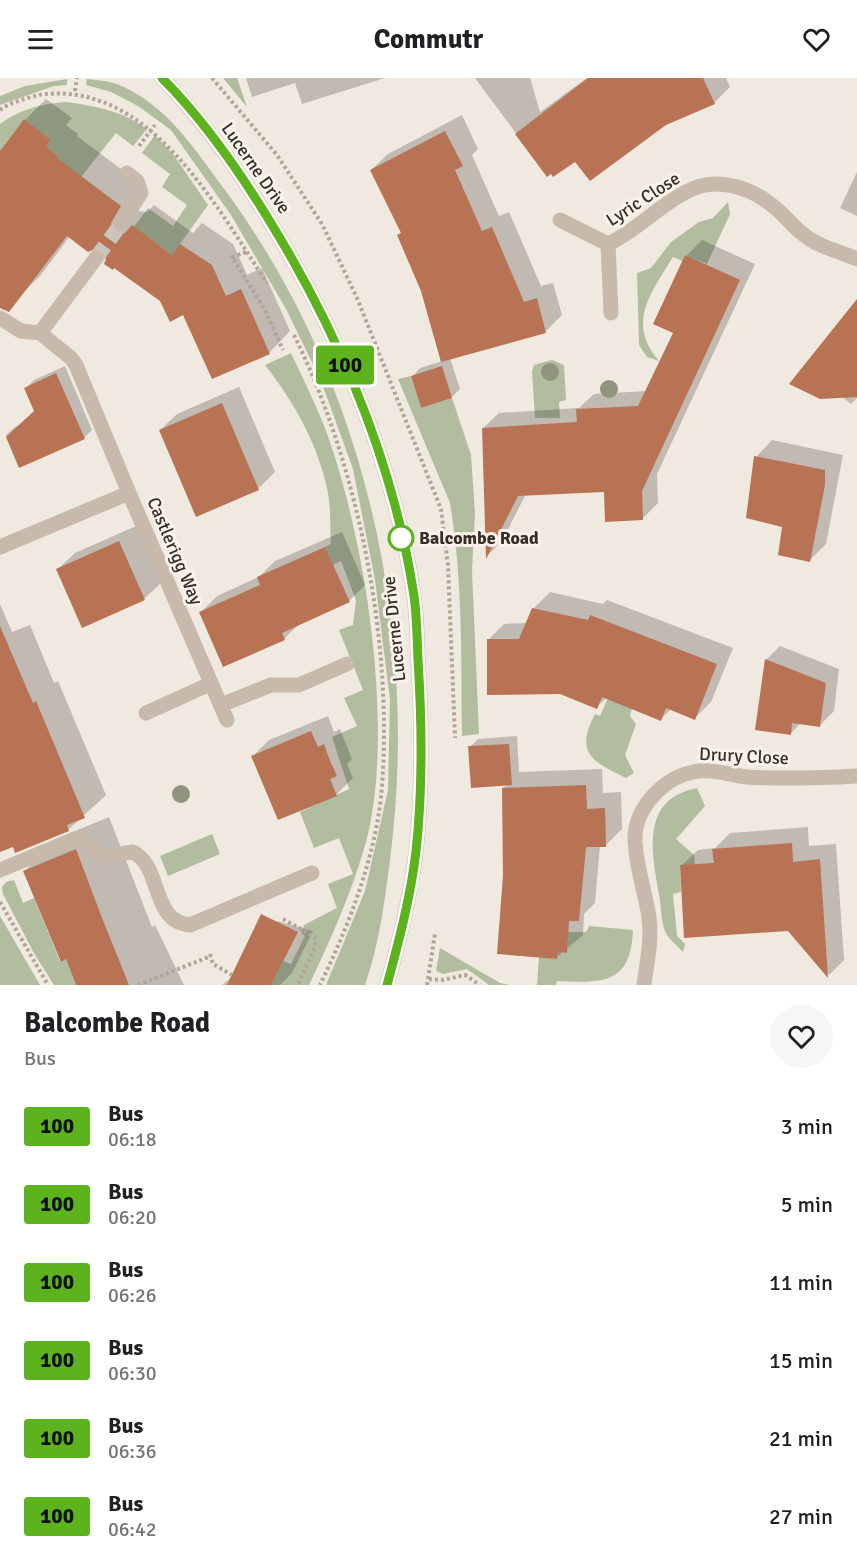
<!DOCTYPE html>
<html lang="en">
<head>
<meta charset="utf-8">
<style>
  body { margin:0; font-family:Signika,sans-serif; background:#f6f6f6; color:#202124; height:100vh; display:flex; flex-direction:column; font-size:22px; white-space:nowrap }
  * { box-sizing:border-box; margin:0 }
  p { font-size:20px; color:#757577 }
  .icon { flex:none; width:33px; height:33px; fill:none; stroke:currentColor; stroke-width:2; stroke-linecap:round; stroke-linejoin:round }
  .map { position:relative; height:907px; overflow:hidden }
  .sheet { display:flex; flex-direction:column; background:#fff; flex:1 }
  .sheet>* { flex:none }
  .badge { padding:0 12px; border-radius:4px; font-size:21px; line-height:39px }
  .map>.badge { position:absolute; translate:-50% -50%; box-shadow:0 0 0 3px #fff }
  .round { display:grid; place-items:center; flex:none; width:63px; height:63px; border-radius:32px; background:#f6f6f6 }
  .head { display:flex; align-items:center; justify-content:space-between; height:102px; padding:0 24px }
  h1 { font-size:28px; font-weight:700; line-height:45px }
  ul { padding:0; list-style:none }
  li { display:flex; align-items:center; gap:18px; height:78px; padding:0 24px }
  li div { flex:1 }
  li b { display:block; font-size:22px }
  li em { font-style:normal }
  li .badge { min-width:66px; font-weight:700; text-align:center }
  header { display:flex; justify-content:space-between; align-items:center; height:78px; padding:0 24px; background:#fff; font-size:27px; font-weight:700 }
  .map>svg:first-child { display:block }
  .green { fill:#b2bda0 }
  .shadow { fill:#0003 }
  .building { fill:#b87254 }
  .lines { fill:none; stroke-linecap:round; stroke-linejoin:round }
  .minor-tunnel { stroke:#cbc4bb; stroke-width:15; stroke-dasharray:15 8; stroke-linecap:butt }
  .path { stroke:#b2a496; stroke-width:4; stroke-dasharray:3 3; stroke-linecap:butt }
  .minor { stroke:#c7baac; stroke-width:15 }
  .tree { fill:#91957f }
  .line-casing { stroke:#fff; stroke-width:14 }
  .line { stroke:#5cb31e; stroke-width:9 }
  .stop-dot { fill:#fff; stroke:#5cb31e; stroke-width:3 }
  .labels { text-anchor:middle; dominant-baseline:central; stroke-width:6; stroke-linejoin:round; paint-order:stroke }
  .street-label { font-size:18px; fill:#352e2a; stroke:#f8f2ea }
  .stop-label { font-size:18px; font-weight:bold; fill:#352e2a; stroke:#f8f2ea; text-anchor:start }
</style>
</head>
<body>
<header><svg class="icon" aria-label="menu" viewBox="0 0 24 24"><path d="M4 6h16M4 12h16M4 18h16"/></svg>Commutr<svg class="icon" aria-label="heart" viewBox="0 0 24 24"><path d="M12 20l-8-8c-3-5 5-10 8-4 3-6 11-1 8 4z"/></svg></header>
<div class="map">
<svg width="857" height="907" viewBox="0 0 857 907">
  <rect width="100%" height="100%" fill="#f0e9df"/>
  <g class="green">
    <path d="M223,0h14l10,29z"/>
    <path d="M67,1v6l-13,1 -54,19v-9l25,-10z"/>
    <path d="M87,1c9,1 21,2 30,5 50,20 78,66 108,106 140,190 195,437 165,670 -6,45 -10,81 -25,125h-39l39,-94 23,-101 2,-90 -15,-120 -22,-111 -32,-88 -35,-72 -55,-94 -60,-85 -33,-24 -27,-14 -25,-7z"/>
    <path d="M66,24c30,4 56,9 81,27l-14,17 -17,-13 -39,49 -22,-21 3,-5 -12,-9 5,-7 -27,-21 -21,28 -3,20v-43c21,-15 40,-20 66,-22z"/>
    <path d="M155,57l18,19 35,51 -36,50 -24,-18 -17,-6 17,-23 25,18 14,-21 -25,-18 8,-13 -28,-21z"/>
    <path d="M728,124l2,12 -23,50 -22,-9 -3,6 -9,-4c-22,36 -47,66 -14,104l-12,-4 -8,-12 -2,-72 14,-5 20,-26 28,-20 14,-4z"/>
    <path d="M291,275c11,23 22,46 32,70 42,109 73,306 43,419 -14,50 -35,97 -57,143h-38l12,-24 8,3 14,-28 -4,-3 3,-8 33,-17 -9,-24 25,-10 -14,-36 -25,10 -14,-36 49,-23 -17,-52 25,-11 -13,-28 19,-8 -24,-60 14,-5 3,-25 -15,-39 -8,4 -8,-18 6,-3c-1,-16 0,-34 -3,-51 -9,-47 -34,-91 -63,-128z"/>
    <path d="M552,282l12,5 2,35 -7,2 1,16h-25l-3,-47 2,-6z"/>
    <path d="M411,298l10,32 31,-10 19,57 4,58 -3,57 7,164 -17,2c-1,-78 1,-156 -12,-233l-52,-124z"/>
    <path d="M608,620l24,10 -2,8 6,8 -11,31 9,18 -8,5c-35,-17 -51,-25 -31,-64l5,2z"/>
    <path d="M697,710l8,18 -29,33 18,16 1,9 -15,2 1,26 -8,2 4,42 8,8 -2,8c-5,-6 -16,-14 -18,-21 -4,-11 -4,-25 -6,-37 -7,-42 -19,-95 38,-106z"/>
    <path d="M212,756l8,20 -52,22 -8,-20z"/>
    <path d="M14,802l9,23 11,-5 26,63 6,-2 10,26h-22l-19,-30 -32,-61 -1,-7 4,-5z"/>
    <path d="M0,838l40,69h-40z"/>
    <path d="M589,848l44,4c-2,55 -31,53 -76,51l-1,4h-19l2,-28 18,2 1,-7 9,1 1,-21h18z"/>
    <path d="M440,870l60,35 10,2h-21l-22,-16 -24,5 -7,-3z"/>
  </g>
  <g class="shadow">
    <path d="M246,0h139l-83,26 -7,-21 -43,14z"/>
    <path d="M475,0h55l10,34 47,-34h139l4,9 -16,16 -139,56 -28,16z"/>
    <path d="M46,21l26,19 -6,7 12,9 -1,2 64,48 -4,27 10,1 7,-7 39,28 9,-10 31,21 14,31 15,-7 28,63 -21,22 -85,-40 -23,-13 -54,-41 -4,-10 -33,-13 -30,40 -21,21 -19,-13v-115l25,-49z"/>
    <path d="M462,37l16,34 -6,6 27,61 10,-4 32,74 12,-3 9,32 -16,16 -96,27 10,31 -8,8 -40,-20 8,-9 22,-7 -19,-71 -21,-58 -31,-62 17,-16z"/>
    <path d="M857,94v44l-17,-8z"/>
    <path d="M702,162l53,24 -98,210 1,29 -16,16 -37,-28 -79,3 -24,47 -14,14 -5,-127 16,-15 80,-5 15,-14 53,-3 28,-59 -20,-9 32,-68z"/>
    <path d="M857,237v83l-6,6 -10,-8z"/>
    <path d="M65,288l27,64 -8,8 -64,28 -14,-31 9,-8 23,-10 -12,-29 8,-8z"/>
    <path d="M239,309l36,85 -17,17 -98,-59 17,-16z"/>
    <path d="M772,362l71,15 -17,89 -16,16 -26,-34 -28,-69z"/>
    <path d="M136,448l25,57 -17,16 -86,-30 17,-16z"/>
    <path d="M342,454l23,53 -16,16 -50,23 -15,15 -83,-27 16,-16 42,-19 16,-16z"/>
    <path d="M550,514l53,12 4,-4 126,48 -22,54 -16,16 -24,-9 -10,10 -54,-22 -10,10 -109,-67 16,-16 23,-1 6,-14z"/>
    <path d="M0,526l12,28 18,-7 24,58 4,-2 48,114 -38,35 -68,16z"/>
    <path d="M780,568l59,23 -5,42 -14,14 -19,-2 -10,10 -25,-73z"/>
    <path d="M328,638l6,16 6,-3 12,30 -5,5 6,14 -17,17 -83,-39 16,-16z"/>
    <path d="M517,658l2,36 83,-3 1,24 18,-1 1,37 -16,16h-6l-5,58 -11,11 -1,21 -26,22 -52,-81 -2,-88 5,-4 -38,-37 8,-8z"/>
    <path d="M109,739l43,110 3,-2 29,60h-106l-54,-113 34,-34z"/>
    <path d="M808,749l1,19 27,-2 8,116 -15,15 -40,-46 -108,-63 17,-16 17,-2 15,-15z"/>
    <path d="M277,843l36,10 -21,42 -12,12h-58l12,-10 10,-21z"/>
  </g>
  <g class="building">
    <path d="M588,0h115l12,26 -49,21 -76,56 -15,-19 -22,15 -2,-3 -4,3 -32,-43z"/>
    <path d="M24,41l27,21 -5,7 12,9 -1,2 64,48 -10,17 4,9 10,1 7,-8 40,30 8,-11 32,21 14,31 15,-7 29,65 -58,25 -29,-64 -13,7 -10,-21 -46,-33 -1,2 -9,-6 2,-5 -4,-8 -5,-3 -9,4 -21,-16 -58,76 -9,-4v-157z"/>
    <path d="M445,53l18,35 -8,4 27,61 10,-4 32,75 13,-4 9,35 -105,29 -20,-71 -24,-56 4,-2 -31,-63z"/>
    <path d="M685,177l55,25 -98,211 1,29 -38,2 -1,-30 -86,4 -32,63 -4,-131 95,-6 -1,-13 62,-3 35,-73 -20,-9z"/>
    <path d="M857,221v98l-37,2 -31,-15z"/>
    <path d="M442,288l10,32 -31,10 -10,-32z"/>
    <path d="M56,295l29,66 -66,29 -13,-31 28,-26 -10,-23z"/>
    <path d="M222,325l37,87 -63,27 -37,-87z"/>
    <path d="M754,378l71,14v15l-15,77 -32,-7 4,-28 -36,-9z"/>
    <path d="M119,463l26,59 -63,28 -26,-59z"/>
    <path d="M325,469l25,55 -68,31 3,7 -62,27 -24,-55 61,-27 -3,-8z"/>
    <path d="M532,530l56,12 2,-5 127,49 -22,56 -29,-12 -5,13 -59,-24 -5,12 -37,-15 -73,1v-56h32z"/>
    <path d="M0,548l33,77 3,-2 49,117 -18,7 2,6 -54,22 -2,-6 -13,5z"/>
    <path d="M765,581l61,24 -6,44 -28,-4 -1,12 -36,-5z"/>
    <path d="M311,653l7,16 6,-3 6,17 7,15 -7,3 7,17 -59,24 -27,-64z"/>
    <path d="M509,666l3,41 -41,3 -3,-42z"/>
    <path d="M586,707l1,24 18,-1 1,39h-20l-7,74h-10l-2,32 -9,-1 -1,7 -60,-5 6,-78 -1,-88z"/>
    <path d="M792,765l1,19 27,-3 8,119 -40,-47 -104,7 -4,-73 34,-2 -2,-14z"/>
    <path d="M76,771l26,69 27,67h-53l-10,-26 -5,3 -38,-91z"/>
    <path d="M261,836l37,18 -27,53h-44z"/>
  </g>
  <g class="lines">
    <path class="minor-tunnel" d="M96,180l25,-34"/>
    <g class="path">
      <path d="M212,0l65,77 45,69 35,74 84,211 7,56 7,173"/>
      <path d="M75,13l2,-13"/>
      <path d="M0,32c10,-8 26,-11 38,-15 111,-17 179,113 229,188"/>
      <path d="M139,68l16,-21"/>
      <path d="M246,174l-14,5 33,53 18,40"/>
      <path d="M294,257c64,130 99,306 88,451 -5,68 -33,139 -62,199"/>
      <path d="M0,824l48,83"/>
      <path d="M283,841l32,18v10l-17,38"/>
      <path d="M210,876l3,10 19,11"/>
      <path d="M429,901l14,1 22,-5 15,10"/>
      <path d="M138,907l73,-29"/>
      <path d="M427,907l8,-51"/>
    </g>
    <g class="minor">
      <path d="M162,0c51,52 93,116 129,179 59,104 105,220 123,339 3,21 3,43 4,64 4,63 5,128 -2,191 -5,44 -17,91 -29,134"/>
      <path d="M560,142l48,24 3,69"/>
      <path d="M121,146l20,-31 -4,-12 -10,-8"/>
      <path d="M608,166c30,-14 51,-39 80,-53 28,-15 62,-4 85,15 11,8 19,20 30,28 15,13 36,17 54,25"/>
      <path d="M0,240l21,13 19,2 56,-75"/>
      <path d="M40,255l31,25 5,7 53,128"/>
      <path d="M0,469l129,-54 98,227"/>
      <path d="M221,627l50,-20h28l48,-21"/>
      <path d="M146,635l64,-29"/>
      <path d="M0,792l75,-31 7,1 23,16 28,-4c30,15 17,69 57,73l122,-52"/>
      <path d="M644,907c3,-23 8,-45 5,-68 -4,-26 -13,-50 -14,-77 -1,-31 28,-62 58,-68 18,-4 36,3 54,5 37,2 73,1 110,-1"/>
    </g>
  </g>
  <g class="tree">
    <circle cx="550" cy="294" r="9"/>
    <circle cx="609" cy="311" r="9"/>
    <circle cx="181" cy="716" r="9"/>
  </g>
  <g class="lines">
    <defs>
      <path id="line" d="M162,0c51,51 93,116 129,179 59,104 105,220 123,339 3,21 3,43 4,64 4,63 5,128 -2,191 -5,44 -17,90 -29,134"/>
    </defs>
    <use href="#line" class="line-casing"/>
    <use href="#line" class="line"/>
  </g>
  <circle class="stop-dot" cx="401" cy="460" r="12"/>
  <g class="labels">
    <g class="street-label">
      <text transform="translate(256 90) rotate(55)">Lucerne Drive</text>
      <text transform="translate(643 121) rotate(-33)">Lyric Close</text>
      <text transform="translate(175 473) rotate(67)">Castlerigg Way</text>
      <text transform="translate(394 551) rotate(-96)">Lucerne Drive</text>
      <text transform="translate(744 678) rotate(3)">Drury Close</text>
    </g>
    <g class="stop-label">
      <text x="419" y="460">Balcombe Road</text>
    </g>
  </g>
</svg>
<b class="badge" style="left:345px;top:287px;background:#5cb31e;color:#111">100</b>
</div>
<section class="sheet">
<div class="head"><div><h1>Balcombe Road</h1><p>Bus</p></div><a class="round"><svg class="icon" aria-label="heart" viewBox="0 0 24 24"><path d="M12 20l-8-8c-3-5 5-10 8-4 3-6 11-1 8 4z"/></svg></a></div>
<ul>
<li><span class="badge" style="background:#5cb31e;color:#111">100</span><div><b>Bus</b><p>06:18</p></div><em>3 min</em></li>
<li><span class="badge" style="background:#5cb31e;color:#111">100</span><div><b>Bus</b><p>06:20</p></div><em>5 min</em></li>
<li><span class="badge" style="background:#5cb31e;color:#111">100</span><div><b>Bus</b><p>06:26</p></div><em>11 min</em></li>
<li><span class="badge" style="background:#5cb31e;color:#111">100</span><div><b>Bus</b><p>06:30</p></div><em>15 min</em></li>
<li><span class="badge" style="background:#5cb31e;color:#111">100</span><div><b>Bus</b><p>06:36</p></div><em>21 min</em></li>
<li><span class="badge" style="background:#5cb31e;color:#111">100</span><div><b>Bus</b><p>06:42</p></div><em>27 min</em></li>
</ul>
</section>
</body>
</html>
